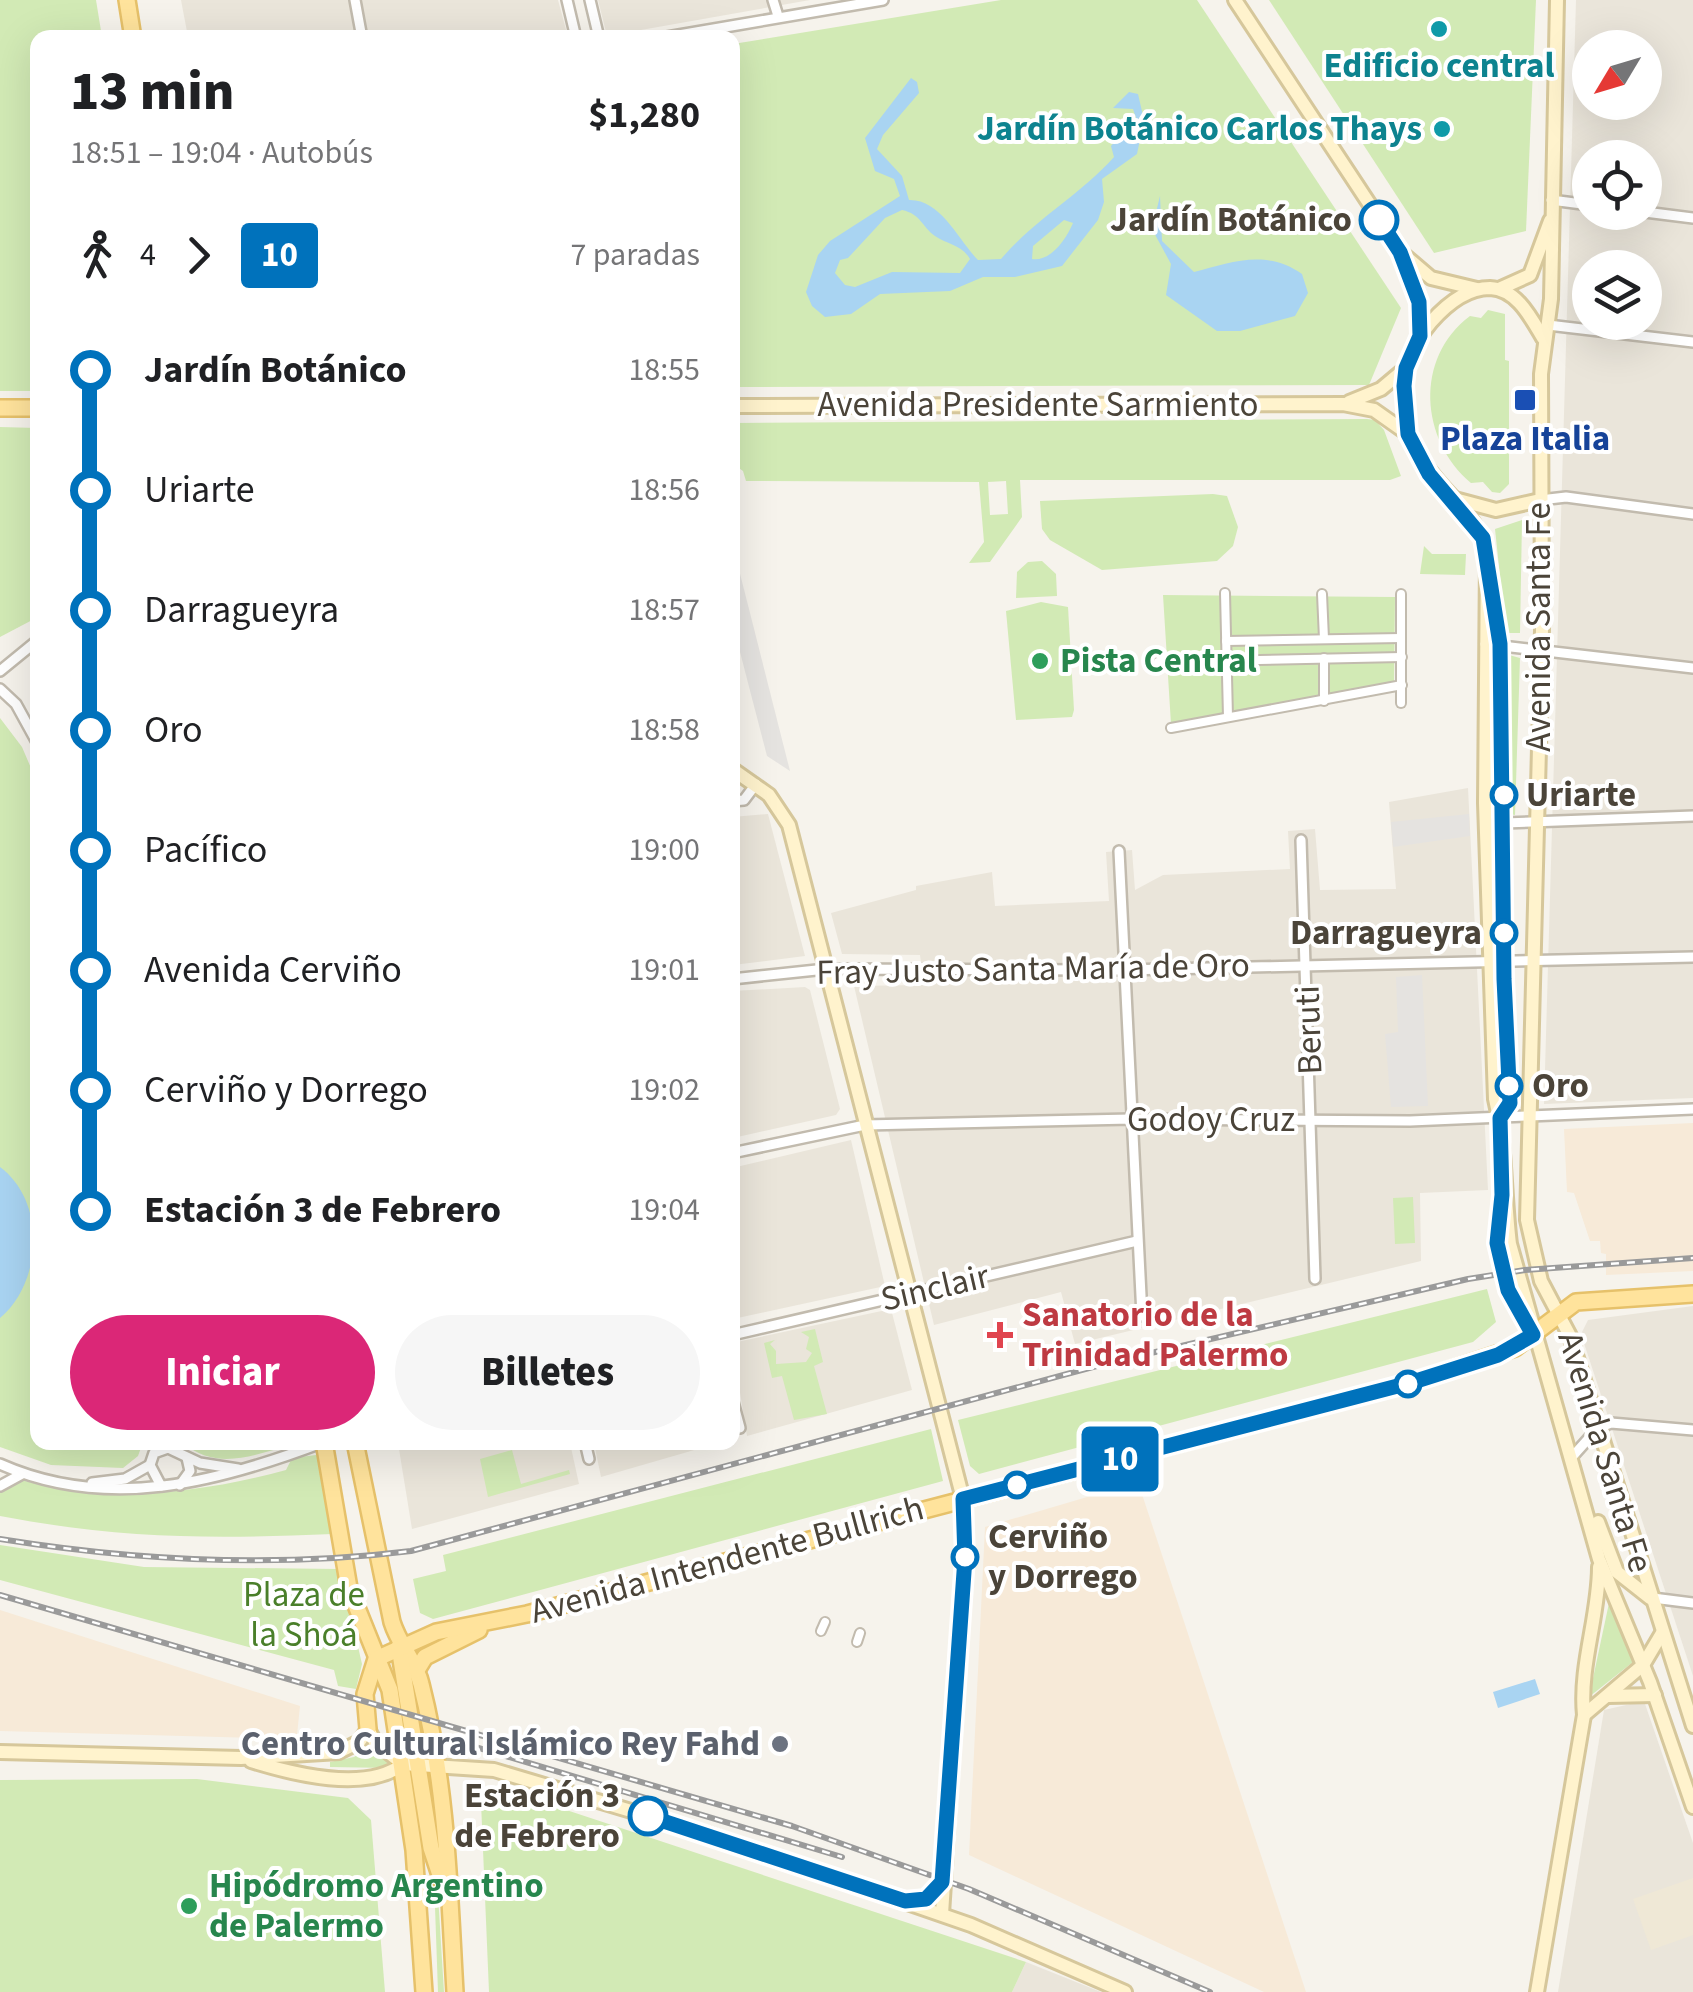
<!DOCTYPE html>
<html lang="es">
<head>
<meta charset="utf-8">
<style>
  body { margin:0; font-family:"Source Sans 3",sans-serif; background:#f6f6f6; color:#202124; height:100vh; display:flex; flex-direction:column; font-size:38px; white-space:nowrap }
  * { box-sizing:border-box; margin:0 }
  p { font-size:32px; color:#757577 }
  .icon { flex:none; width:55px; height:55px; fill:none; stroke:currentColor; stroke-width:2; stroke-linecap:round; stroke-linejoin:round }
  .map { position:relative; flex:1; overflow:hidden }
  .sheet { position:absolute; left:30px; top:30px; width:710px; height:1420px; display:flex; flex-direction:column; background:#fff; border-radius:20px; box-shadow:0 10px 40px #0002 }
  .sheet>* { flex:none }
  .badge { padding:0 20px; border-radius:8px; font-size:35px; line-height:65px }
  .needle { width:65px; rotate:232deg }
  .tools { position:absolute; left:1572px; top:30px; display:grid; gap:20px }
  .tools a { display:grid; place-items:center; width:90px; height:90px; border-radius:50%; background:#fff; box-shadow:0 10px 40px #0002; font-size:50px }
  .map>.badge { position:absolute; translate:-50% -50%; box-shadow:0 0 0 5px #fff }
  .legs { display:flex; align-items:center; gap:15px; height:110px; padding:0 40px; font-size:32px }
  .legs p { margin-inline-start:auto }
  .summary { display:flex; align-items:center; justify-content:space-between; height:170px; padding:0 40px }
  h1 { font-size:55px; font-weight:800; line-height:75px }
  .cta { display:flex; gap:20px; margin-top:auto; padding:20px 40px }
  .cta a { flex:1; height:115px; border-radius:60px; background:#db2777; color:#fff; font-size:40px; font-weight:800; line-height:115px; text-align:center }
  .cta a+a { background:#f6f6f6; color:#202124 }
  ul { padding:0 40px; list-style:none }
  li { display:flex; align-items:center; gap:35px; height:120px; font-size:38px }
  li i { display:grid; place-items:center; width:15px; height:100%; margin:0 12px; background:currentColor }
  li i::after { content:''; width:25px; height:25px; margin:-12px; border:8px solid; border-radius:50%; background:#fff }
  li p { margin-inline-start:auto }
  li:first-child i { background:linear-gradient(#0000 50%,currentColor 0) }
  li:last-child i { background:linear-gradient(currentColor 50%,#0000 0) }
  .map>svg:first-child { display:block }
  .residential { fill:#eae5da; fill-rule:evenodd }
  .commercial { fill:#f7ead8 }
  .education { fill:#efe8d6 }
  .green { fill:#d2eab5; fill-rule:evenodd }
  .parking { fill:#e5e3e0 }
  .water { fill:#a9d4f2; fill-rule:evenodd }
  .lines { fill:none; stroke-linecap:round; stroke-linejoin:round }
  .pedestrian-casing { stroke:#c2bbae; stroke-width:12 }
  .minor-casing { stroke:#c2bbae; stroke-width:14 }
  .secondary-casing { stroke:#d6c79b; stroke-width:18 }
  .primary-casing { stroke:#e6c16a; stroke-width:20 }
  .pedestrian { stroke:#fff; stroke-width:8 }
  .minor { stroke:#fff; stroke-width:9 }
  .secondary { stroke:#fff3cd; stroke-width:12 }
  .primary { stroke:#ffe39c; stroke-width:15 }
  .rail-casing { stroke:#9a9a9a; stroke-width:6 }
  .rail { stroke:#fff; stroke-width:2.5; stroke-dasharray:8; stroke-linecap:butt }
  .line-1-casing { stroke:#fff; stroke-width:22 }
  .line-1 { stroke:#0072bc; stroke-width:15 }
  .culture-dot { fill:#0f9aa8; stroke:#fff; stroke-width:4 }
  .stop-1-dot { fill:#fff; stroke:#0072bc; stroke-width:5 }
  .transit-dot { fill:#1a4fb4; stroke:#fff; stroke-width:4 }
  .leisure-dot { fill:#2e9e5b; stroke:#fff; stroke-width:4 }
  .health-dot { fill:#e0444e; stroke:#fff; stroke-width:4 }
  .worship-dot { fill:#6b7280; stroke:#fff; stroke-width:4 }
  .labels { text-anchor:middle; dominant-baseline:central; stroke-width:8; stroke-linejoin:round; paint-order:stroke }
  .culture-label { font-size:35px; font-weight:bold; fill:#0d838f; stroke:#fff }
  .stop-label { font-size:35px; font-weight:bold; fill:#4b4439; stroke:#fff; text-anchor:end }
  .street-label { font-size:35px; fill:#4b4439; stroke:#fff }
  .transit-label { font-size:35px; font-weight:bold; fill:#164399; stroke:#fff }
  .leisure-label { font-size:35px; font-weight:bold; fill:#27864d; stroke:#fff; text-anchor:start }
  .health-label { font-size:35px; font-weight:bold; fill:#be3a42; stroke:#fff; text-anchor:start }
  .park-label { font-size:35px; fill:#4a7f2a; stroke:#fff }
  .worship-label { font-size:35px; font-weight:bold; fill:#5b616d; stroke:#fff; text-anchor:end }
</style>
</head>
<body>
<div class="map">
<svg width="1693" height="1992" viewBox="0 0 1693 1992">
  <rect width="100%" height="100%" fill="#f6f3ec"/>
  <g class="residential">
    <path d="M181,0h377l10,37h-380z"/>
    <path d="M598,0h212l-203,36z"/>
    <path d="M1576,0h117v1098l-149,6zM1590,48h55v54h-55zM1590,158h55v54h-55zM1590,268h55v54h-55z"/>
    <path d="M1468,788l20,402 -68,3 1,68 -346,83 -14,-52 -127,33 -80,-339 70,-1 -4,-30 -78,-1 -11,-41 85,-23v-4l76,-14 3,34 114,-5 -3,-49 26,-2 3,40 28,-15 127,-6 -2,-38 27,-2 5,61 76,-1 -7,-87z"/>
    <path d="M768,814l37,142 -72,9 -1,-148z"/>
    <path d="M805,987l5,3 30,119 -4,6 -103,23v-147z"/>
    <path d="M851,1140l34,146 -152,33 -1,-151z"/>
    <path d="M1693,1306v370l-112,-342 7,-14z"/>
    <path d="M891,1309l21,81 -165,46 -15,-93z"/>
    <path d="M722,1442l-121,35 -7,-34z"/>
    <path d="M398,1443h172l9,41 -167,45z"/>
    <path d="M1644,1701l49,142v149h-135l46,-282z"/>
    <path d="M1026,1962l75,30h-89z"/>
  </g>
  <g class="commercial">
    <path d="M1693,1123v148l-87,4v-21l-5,-1 -1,-12h-10l-16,-48 -7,-1 -3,-63z"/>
    <path d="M1138,1482l168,510h-42l-295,-137 16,-328z"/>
    <path d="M0,1610l300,96 -3,29 -2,4 -295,-8z"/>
  </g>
  <path class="education" d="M1693,1878v57l-42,15 -18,-51z"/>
  <g class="green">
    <path d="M0,0h96l6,37 -64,1 -1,353h-37z"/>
    <path d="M1001,0h196l204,308 -32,77 -636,2v-343z"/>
    <path d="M1269,0h267l-10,231 -92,22z"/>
    <path d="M1488,310l17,4v46l4,1v123l-9,9 -8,-1 -9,-10 -12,1c-51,-43 -57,-125 -1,-167l11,2z"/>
    <path d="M1367,419l8,1 9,10 17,46 -11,4h-370l2,37 -32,45 -21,1 15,-21 -5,-60 -233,-1 -3,-10 -10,-7v-41zM1006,481l2,33 -18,1 -2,-33z"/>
    <path d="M0,427l37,1 1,189 -38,20z"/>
    <path d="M1213,494l14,2 11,31 -5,19 -16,15 -115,9 -52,-30 -8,-11 -2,-28z"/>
    <path d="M1522,520l-2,113h-14l-11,-104z"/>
    <path d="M1424,546l8,8h34l-1,21 -45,-1z"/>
    <path d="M1042,561l14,13 1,22 -41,2 1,-26 11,-10z"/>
    <path d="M1163,595l232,2 -1,87 -223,40z"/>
    <path d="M1041,602l27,5 6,103 -2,7 -56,3 -10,-109z"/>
    <path d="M1509,655l11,3 -5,157 -6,-1z"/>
    <path d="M0,718l22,29 15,35 1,660h105l-5,14 -15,12 -72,-3 -51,-18z"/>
    <path d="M1413,1197l2,46 -20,1 -2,-46z"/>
    <path d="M1487,1289l9,33 -23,20 -494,132 -9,-8 -12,-46z"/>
    <path d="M815,1329l8,33 -9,4 13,48 -33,6 -12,-44 -10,2 -8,-35 11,-3 -5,4 6,7v13l30,-2 6,-9 -6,-4 3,-12 -8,-5z"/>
    <path d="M931,1429l12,52 -510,138 -13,-6 -7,-34 33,-8 -3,-16z"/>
    <path d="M183,1443h120c-42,7 -81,32 -120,0z"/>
    <path d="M512,1450l9,34 48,-14 1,4 -82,23 -8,-38z"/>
    <path d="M316,1455l4,4 13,75c-121,5 -213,5 -333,-18v-24l21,-12c90,23 176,14 265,-10l6,-12z"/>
    <path d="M0,1545l144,22 196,2 22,95 -6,25 -18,-3 -4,-16 -334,-90z"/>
    <path d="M1609,1603l22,46 2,13 -44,35z"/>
    <path d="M368,1747l18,13 3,8 -59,-1v-5l24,-5z"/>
    <path d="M197,1779l151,19 23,22 14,172h-385v-212z"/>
    <path d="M494,1786l532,176 -14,30h-523l-8,-190z"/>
    <path d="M434,1879l4,16 6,97h-6z"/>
  </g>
  <g class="parking">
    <path d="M733,546l57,225 -23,-15 -34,-131z"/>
    <path d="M1469,814l1,22 -77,11 -2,-25z"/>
    <path d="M1422,975l6,131 -37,1 -6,-73 13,-2 -2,-55z"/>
  </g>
  <g class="water">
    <path d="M911,78l6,4 2,11 -36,42 -6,14 25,27 7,24c32,-1 50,41 69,60l23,-1c34,-40 78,-63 113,-102l-3,-11 7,-8 12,-2 6,-18 -3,-9 -20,-1 16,-16 9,2 6,26 -7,34 -35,25 2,23 -6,18 -36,46 -47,11h-32l-33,14 -70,3 -29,20 -26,3 -13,-11 -6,-14 12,-37 12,-14 70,-45 -6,-17 -19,-8 -10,-33zM902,210c19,4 20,17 33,26 13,9 26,8 35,23l-10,14 -68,-1 -37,15 -10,-2 -10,-12 5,-13 8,-2 37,-40zM1064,220l9,3c-7,17 -23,39 -41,36l1,-13z"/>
    <path d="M1160,196l2,45 32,31c36,-9 71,-24 108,2l6,19 -13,23 -55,15h-23l-51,-36 5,-31 -19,-35z"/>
    <path d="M0,1167c47,35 42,116 0,151z"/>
    <path d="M1535,1679l5,15 -42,14 -5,-16z"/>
  </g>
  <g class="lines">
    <defs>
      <g id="pedestrian">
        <path d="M1225,593l3,124"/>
        <path d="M1322,594l2,45"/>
        <path d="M1401,594v109"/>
        <path d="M1226,641l175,-3"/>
        <path d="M1324,658v43"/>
        <path d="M1158,662l244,-5"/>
        <path d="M1171,728l231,-43"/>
        <path d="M821,1631l4,-9"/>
        <path d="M857,1642l3,-9"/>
      </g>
      <g id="minor">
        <path d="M355,0l7,38"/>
        <path d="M567,0l9,38"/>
        <path d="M590,0l9,38"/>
        <path d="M773,0l5,16"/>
        <path d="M661,38l222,-38"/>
        <path d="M1551,200l39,5"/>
        <path d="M1645,212l48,6"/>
        <path d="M1548,325l145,17"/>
        <path d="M1540,500l26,-3 127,17"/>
        <path d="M1485,644l208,24"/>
        <path d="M0,671l38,-31"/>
        <path d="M0,689l16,15 22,40"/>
        <path d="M732,801l12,-1 12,-16"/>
        <path d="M1485,807l19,16 189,-7"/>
        <path d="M1301,840l14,439"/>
        <path d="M1119,851l23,465"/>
        <path d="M732,979l94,-10 298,1 569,-13"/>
        <path d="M732,1153l133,-28 266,-6 279,2 283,-12"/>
        <path d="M732,1335l405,-94"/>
        <path d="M732,1398l8,30"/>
        <path d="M585,1442l4,17"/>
        <path d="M1572,1457l26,-29 13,-5 82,7"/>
        <path d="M0,1464c108,48 219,18 324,-22"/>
        <path d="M92,1483l33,-4 25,-14"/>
        <path d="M180,1485l10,-14 -3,-13"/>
        <path d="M0,1486l22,-12"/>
        <path d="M161,1486l-11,-21 4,-12 14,-5 32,15 38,6"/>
        <path d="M1653,1598l40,5"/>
      </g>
      <g id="secondary">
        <path d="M1235,0l166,252 18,50 1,32"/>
        <path d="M1557,0l-6,299 -10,75 1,256 -15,590 14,61 29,55 123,390"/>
        <path d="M1404,255l27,23 46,11"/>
        <path d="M1499,289l31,-14 20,-54"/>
        <path d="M1543,338c-12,-20 -26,-49 -53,-50 -23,0 -44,17 -59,34 -17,20 -26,43 -27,70 -1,92 74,102 83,166l-2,245 10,296c11,47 9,97 15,145l89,315 51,123 43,125"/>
        <path d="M1349,402l32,-13 25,-21"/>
        <path d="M732,406l611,-2 31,6 34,24"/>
        <path d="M1451,498l45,12 44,-10"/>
        <path d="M732,769l37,26 20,30 174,674 2,59 -23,356"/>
        <path d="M1500,1208c-7,43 4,76 25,114"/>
        <path d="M1598,1522l19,50 33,26"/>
        <path d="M1608,1696l47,-1"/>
        <path d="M1584,1715l59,-50 19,-32"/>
        <path d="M0,1752l241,6 98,-6 20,-10 9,-13 7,13 28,22 91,6 214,64 263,91 154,67"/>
        <path d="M251,1761c42,13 115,32 152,3"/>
        <path d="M1537,1992l47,-277c-5,-49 15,-99 15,-148"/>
      </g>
      <g id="primary">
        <path d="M127,0l6,38"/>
        <path d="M0,408h38"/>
        <path d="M324,1442l25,146 41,102 24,160 10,142"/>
        <path d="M355,1442l37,180c7,23 24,40 29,62 26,102 28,204 34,308"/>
        <path d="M399,1647l32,201 15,45"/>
        <path d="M417,1670l8,-13 54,-27"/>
        <path d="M368,1729l-3,-35 11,-35 60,-27 91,-18 886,-232 102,-34 61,-46 117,-8"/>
      </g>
    </defs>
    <use href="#pedestrian" class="pedestrian-casing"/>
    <use href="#minor" class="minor-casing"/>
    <use href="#secondary" class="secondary-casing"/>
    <use href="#primary" class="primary-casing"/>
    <use href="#pedestrian" class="pedestrian"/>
    <use href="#minor" class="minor"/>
    <use href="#secondary" class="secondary"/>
    <use href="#primary" class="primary"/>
    <defs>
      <g id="rail">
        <path d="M0,1539c137,22 273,29 411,12l693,-187 364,-85 57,-9 168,-12"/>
        <path d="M0,1595l792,231 177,63 241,103"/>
        <path d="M439,1736l403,121"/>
      </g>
    </defs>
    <use href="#rail" class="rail-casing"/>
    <use href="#rail" class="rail"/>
  </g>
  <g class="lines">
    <defs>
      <path id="line-1" d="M648,1816l257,85 21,-2 16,-17 23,-324 -2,-59 450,-117 85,-27 35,-20 -25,-45 -11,-47 5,-48 -2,-77 10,-15 -6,-124 -4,-335 -17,-106 -54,-64 -21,-40 -4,-48 2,-18 14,-32 -1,-34 -19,-50 -21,-32"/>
    </defs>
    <use href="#line-1" class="line-1-casing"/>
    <use href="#line-1" class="line-1"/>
  </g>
  <g class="culture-dot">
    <circle cx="1439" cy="29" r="10"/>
    <circle cx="1442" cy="129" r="10"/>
  </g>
  <g class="stop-1-dot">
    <circle cx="1379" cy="220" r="18"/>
    <circle cx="1504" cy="795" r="12"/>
    <circle cx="1504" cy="933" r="12"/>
    <circle cx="1509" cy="1086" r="12"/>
    <circle cx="1408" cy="1384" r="12"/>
    <circle cx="1017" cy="1485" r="12"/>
    <circle cx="965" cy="1557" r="12"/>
    <circle cx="648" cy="1816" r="18"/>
  </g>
  <rect class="transit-dot" x="1513" y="388" width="24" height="24" rx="5"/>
  <g class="leisure-dot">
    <circle cx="1040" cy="661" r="10"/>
    <circle cx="189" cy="1906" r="10"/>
  </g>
  <path class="health-dot" d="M995 1320h10v10h10v10h-10v10h-10v-10h-10v-10h10z"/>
  <circle class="worship-dot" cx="780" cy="1744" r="10"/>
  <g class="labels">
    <g class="culture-label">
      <text x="1439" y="66">Edificio central</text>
      <text x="1422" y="129" text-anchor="end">Jardín Botánico Carlos Thays</text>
    </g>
    <g class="stop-label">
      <text x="1352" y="220">Jardín Botánico</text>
      <text x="1526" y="795" text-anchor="start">Uriarte</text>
      <text x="1482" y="933">Darragueyra</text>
      <text x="1532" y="1086" text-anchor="start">Oro</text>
      <text x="988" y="1537" text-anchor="start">Cerviño<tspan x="988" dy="40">y Dorrego</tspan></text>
      <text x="620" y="1796">Estación 3<tspan x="620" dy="40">de Febrero</tspan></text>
    </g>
    <g class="street-label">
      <text x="1038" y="405">Avenida Presidente Sarmiento</text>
      <text transform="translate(1539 627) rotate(-90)">Avenida Santa Fe</text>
      <text transform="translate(1033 969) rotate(-1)">Fray Justo Santa María de Oro</text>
      <text transform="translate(1309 1030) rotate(-92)">Beruti</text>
      <text x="1211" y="1120">Godoy Cruz</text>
      <text transform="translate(935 1288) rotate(-13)">Sinclair</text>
      <text transform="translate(1605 1452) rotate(73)">Avenida Santa Fe</text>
      <text transform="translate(727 1560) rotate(-15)">Avenida Intendente Bullrich</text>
    </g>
    <g class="transit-label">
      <text x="1525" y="439">Plaza Italia</text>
    </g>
    <g class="leisure-label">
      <text x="1060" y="661">Pista Central</text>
      <text x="209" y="1886">Hipódromo Argentino<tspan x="209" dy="40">de Palermo</tspan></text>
    </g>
    <g class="health-label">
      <text x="1022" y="1315">Sanatorio de la<tspan x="1022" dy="40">Trinidad Palermo</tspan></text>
    </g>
    <g class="park-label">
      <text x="304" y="1595">Plaza de<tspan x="304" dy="40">la Shoá</tspan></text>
    </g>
    <g class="worship-label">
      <text x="760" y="1744">Centro Cultural Islámico Rey Fahd</text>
    </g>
  </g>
</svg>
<div class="tools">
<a><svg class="needle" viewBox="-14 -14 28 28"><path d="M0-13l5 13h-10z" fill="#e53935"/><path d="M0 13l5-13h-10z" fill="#757577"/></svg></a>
<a><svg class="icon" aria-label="locate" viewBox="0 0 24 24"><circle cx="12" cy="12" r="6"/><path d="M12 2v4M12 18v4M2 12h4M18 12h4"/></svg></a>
<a><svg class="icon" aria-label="layers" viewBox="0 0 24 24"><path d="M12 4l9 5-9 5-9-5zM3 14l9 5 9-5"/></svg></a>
</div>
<b class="badge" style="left:1120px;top:1459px;background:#0072bc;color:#fff">10</b>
<section class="sheet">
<div class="summary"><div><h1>13 min</h1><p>18:51 – 19:04 · Autobús</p></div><b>$1,280</b></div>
<div class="legs"><svg class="icon" aria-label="walk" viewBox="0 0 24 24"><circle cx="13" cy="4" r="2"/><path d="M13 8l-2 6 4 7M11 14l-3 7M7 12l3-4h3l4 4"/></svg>4<svg class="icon" aria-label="forward" viewBox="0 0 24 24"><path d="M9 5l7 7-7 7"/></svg><b class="badge" style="background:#0072bc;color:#fff">10</b><p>7 paradas</p></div>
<ul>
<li><i style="color:#0072bc"></i><b>Jardín Botánico</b><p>18:55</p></li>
<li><i style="color:#0072bc"></i><span>Uriarte</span><p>18:56</p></li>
<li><i style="color:#0072bc"></i><span>Darragueyra</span><p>18:57</p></li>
<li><i style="color:#0072bc"></i><span>Oro</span><p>18:58</p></li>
<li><i style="color:#0072bc"></i><span>Pacífico</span><p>19:00</p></li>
<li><i style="color:#0072bc"></i><span>Avenida Cerviño</span><p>19:01</p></li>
<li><i style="color:#0072bc"></i><span>Cerviño y Dorrego</span><p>19:02</p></li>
<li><i style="color:#0072bc"></i><b>Estación 3 de Febrero</b><p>19:04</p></li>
</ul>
<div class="cta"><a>Iniciar</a><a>Billetes</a></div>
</section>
</div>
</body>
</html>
